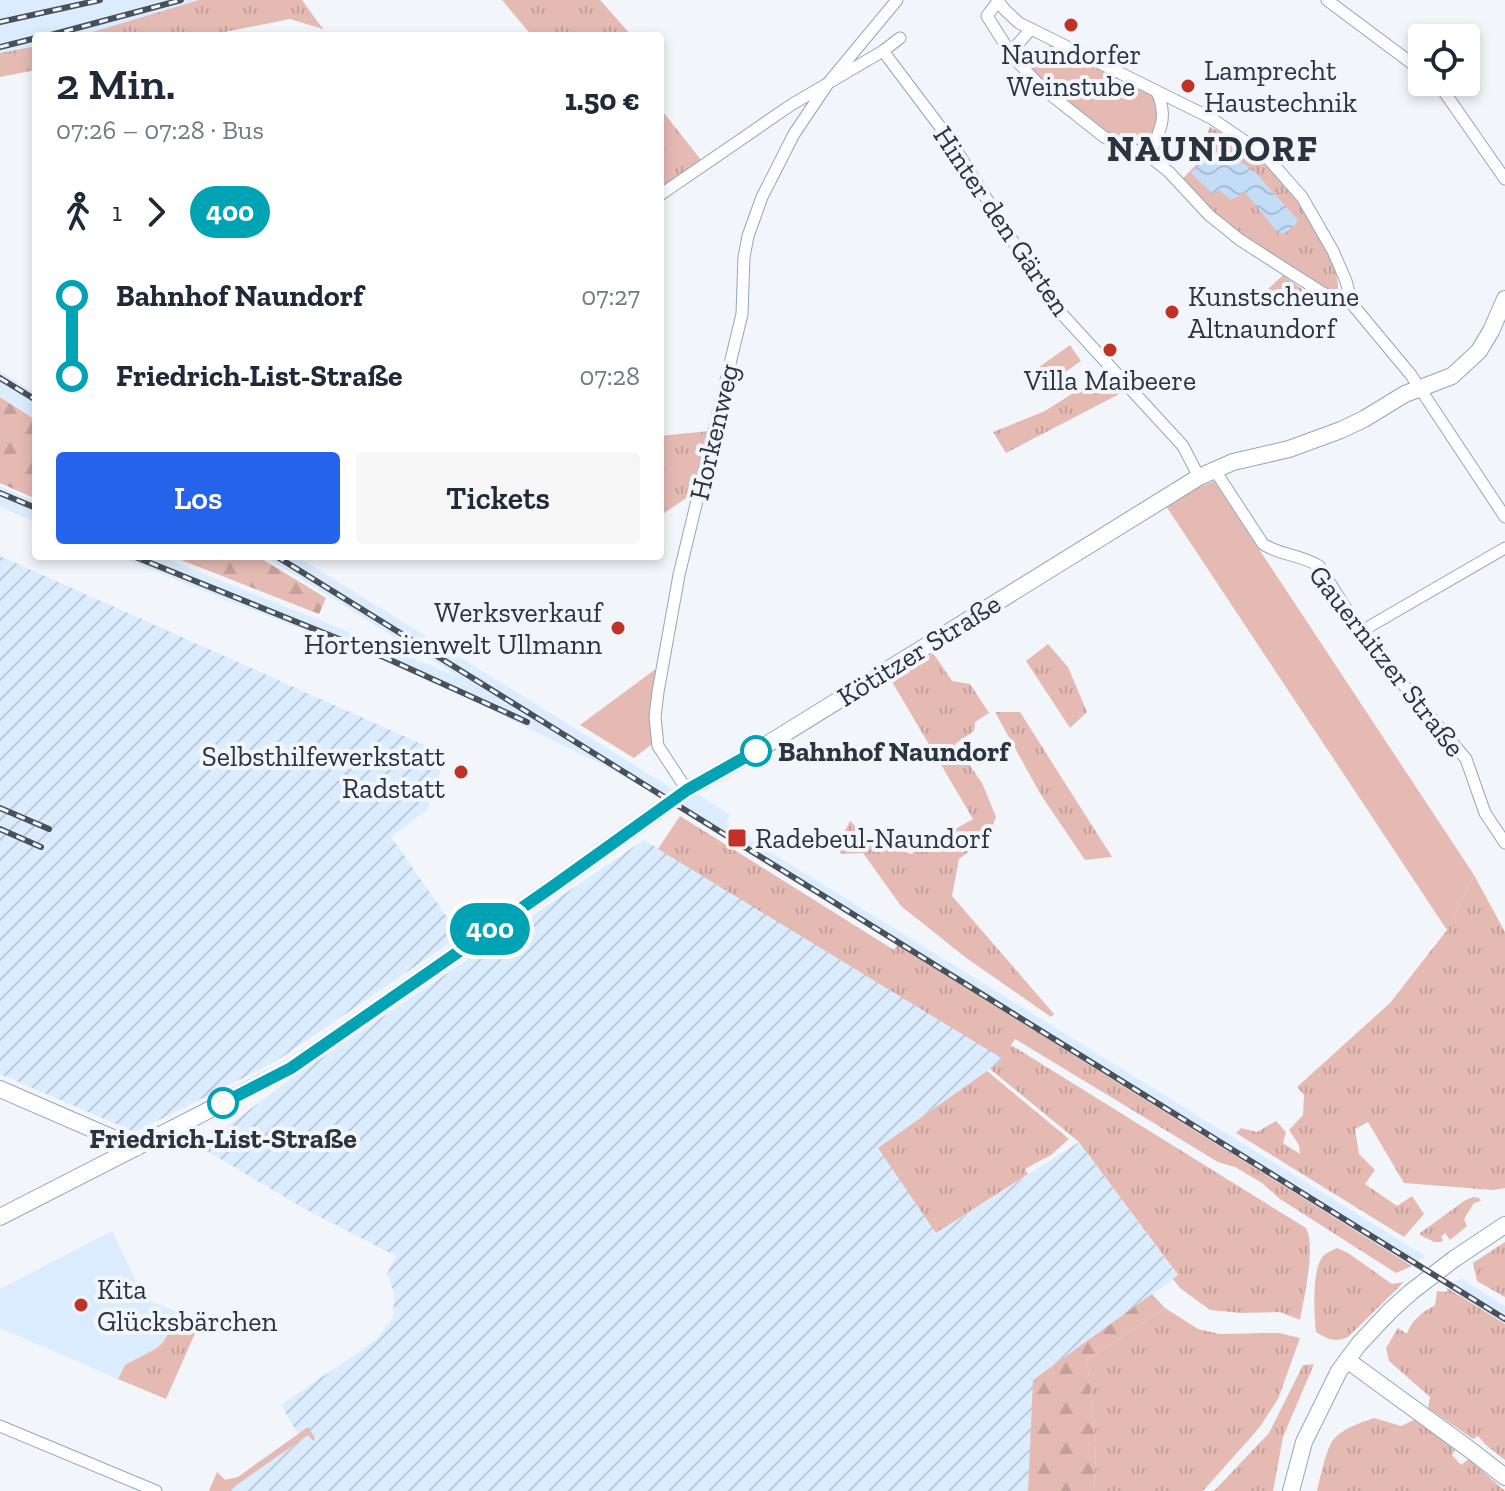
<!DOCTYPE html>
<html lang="de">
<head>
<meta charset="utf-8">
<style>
  body { margin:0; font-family:"Zilla Slab",serif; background:#f6f6f7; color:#1f2937; height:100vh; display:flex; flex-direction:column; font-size:30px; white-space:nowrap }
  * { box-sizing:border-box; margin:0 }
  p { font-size:26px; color:#747a83 }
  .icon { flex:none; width:44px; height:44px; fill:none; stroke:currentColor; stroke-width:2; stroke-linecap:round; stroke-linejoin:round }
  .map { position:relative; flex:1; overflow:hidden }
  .drawer { position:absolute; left:32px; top:32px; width:632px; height:528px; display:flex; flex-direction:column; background:#fff; border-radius:8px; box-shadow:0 4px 12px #0003 }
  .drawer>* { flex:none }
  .badge { padding:0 16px; border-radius:26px; font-size:28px; line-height:52px }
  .tools { position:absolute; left:1408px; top:24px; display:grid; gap:16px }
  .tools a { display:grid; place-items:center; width:72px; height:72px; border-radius:8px; background:#fff; box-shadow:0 4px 12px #0003; font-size:40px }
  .map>.badge { position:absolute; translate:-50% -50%; box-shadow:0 0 0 4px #fff }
  .legs { display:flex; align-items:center; gap:12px; height:88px; padding:0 24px; font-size:26px }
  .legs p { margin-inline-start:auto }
  .overview { display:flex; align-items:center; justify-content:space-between; height:136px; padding:0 24px }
  h1 { font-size:44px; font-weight:600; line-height:60px }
  .cta { display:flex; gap:16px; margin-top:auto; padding:16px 24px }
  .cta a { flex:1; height:92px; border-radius:8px; background:#2563eb; color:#fff; font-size:32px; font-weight:600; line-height:92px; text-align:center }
  .cta a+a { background:#f6f6f7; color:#1f2937 }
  ul { padding:0 24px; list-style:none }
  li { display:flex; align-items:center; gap:28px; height:80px; font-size:30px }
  li i { display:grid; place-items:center; width:12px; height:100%; margin:0 10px; background:currentColor }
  li i::after { content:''; width:20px; height:20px; margin:-10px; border:6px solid; border-radius:50%; background:#fff }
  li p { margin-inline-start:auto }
  li:first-child i { background:linear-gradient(#0000 50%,currentColor 0) }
  li:last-child i { background:linear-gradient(currentColor 50%,#0000 0) }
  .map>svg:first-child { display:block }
  .built { fill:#dbecff }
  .industrial { fill:url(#industrial-furrows) }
  .grass { fill:url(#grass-tufts) }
  .forest { fill:url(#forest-firs) }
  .garden { fill:#e4bab3 }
  .water { fill:url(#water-waves) }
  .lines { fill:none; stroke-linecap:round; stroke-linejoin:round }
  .street-casing { stroke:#91a7be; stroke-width:13 }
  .secondary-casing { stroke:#91a7be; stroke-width:18 }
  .street { stroke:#fff; stroke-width:11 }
  .secondary { stroke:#fff; stroke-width:16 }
  .rail-casing { stroke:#485059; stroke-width:6 }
  .rail { stroke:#f2f6fb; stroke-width:3; stroke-dasharray:9; stroke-linecap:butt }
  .line-1-casing { stroke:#fff; stroke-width:18 }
  .line-1 { stroke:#00a3b4; stroke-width:12 }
  .poi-dot { fill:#c03227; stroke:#f2f6fb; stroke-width:3 }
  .stop-1-dot { fill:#fff; stroke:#00a3b4; stroke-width:4 }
  .labels { text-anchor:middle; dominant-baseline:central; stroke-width:8; stroke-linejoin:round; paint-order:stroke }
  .poi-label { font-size:28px; fill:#2b343e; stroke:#f2f6fb; text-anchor:start }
  .street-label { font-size:28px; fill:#2b343e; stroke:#f2f6fb }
  .stop-label { font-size:28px; font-weight:bold; fill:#2b343e; stroke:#f2f6fb; text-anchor:start }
  .district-label { font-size:36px; font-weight:bold; letter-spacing:2px; fill:#2b343e; stroke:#f2f6fb }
</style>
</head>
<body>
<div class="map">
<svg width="1505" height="1491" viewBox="0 0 1505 1491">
  <defs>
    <pattern id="industrial-furrows" width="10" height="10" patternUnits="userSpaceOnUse" patternTransform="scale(2)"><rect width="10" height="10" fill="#dbecff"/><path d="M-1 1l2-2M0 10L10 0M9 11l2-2" fill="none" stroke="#bccbdc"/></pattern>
    <pattern id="grass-tufts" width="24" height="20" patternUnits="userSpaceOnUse" patternTransform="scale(2)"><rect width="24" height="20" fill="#e4bab3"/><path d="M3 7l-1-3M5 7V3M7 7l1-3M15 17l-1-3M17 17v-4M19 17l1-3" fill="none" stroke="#c4a09b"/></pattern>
    <pattern id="forest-firs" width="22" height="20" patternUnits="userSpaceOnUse" patternTransform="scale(2)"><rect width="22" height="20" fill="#e4bab3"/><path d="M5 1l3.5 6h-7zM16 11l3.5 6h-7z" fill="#c4a09b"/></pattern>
    <pattern id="water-waves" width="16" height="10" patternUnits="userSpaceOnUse" patternTransform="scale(2)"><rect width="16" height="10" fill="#c4ddf6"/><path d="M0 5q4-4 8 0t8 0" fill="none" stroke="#a9bed4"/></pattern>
  </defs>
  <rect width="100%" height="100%" fill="#f2f6fb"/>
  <g class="built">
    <path d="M0,0h199l-119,36h-44v10l-36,7z"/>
    <path d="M0,371l36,23v25l-36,-23z"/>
    <path d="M0,486l36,16v20l-36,-15z"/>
    <path d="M118,556h41l230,92 73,31 -198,-123h32l393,243 8,-5 33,21 -4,9 12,8 687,424 -13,10 -729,-455 -78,-45 -142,-70 -85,-37 -177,-69z"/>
    <path d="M112,1231l32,67 35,15 -15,28 -7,7 -32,17 -7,14 -118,-51v-39z"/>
    <path d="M1461,1278l44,28v18l-58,-36z"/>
  </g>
  <g class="industrial">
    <path d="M0,556l446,199 -19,55 -36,27 69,99 -185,126 -140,70 -135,-58z"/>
    <path d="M644,840l360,219 -126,89 59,85 142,-91 99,134 -144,104 -6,111h-819l8,-19 8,8 13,-3 60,-43 -17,-29 95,-65 17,-23 1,-24 -7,-19 9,-18 -91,-47 -105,-62 82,-62z"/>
  </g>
  <g class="grass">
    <path d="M199,0h103l21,29 -33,-10 -85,17h-126z"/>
    <path d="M502,0h98l32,36h-100z"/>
    <path d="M36,46v24l-36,7v-24z"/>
    <path d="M660,108l41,52 -41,29z"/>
    <path d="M1210,127c13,7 27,13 39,21 29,21 90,104 89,140l-5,4c-42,-23 -85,-49 -121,-80 -11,-10 -21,-21 -31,-32l26,-26 -5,-7z"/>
    <path d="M1283,275l19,14 -1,5 -18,17 -18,-19z"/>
    <path d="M1108,371l17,20 -119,62 -13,-21 52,-21z"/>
    <path d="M709,431l-14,61 -35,24v-80z"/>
    <path d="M1048,644l20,23 19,45 -17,16 -44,-67z"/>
    <path d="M933,653l19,28 18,3 19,29 -14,9 -1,9 -19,13 27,39 14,34 -8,20 -29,22 -7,37 102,118 -3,3 -86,-60 -64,-51 -38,-53 -22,1 -10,-16 12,-3 7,-14 16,15 45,18 62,-35 -82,-139z"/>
    <path d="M995,712h25l92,145 -27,3 -44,-65z"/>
    <path d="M680,816l214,134 3,-5 515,321 -16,7 -116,-74 -18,-16 -27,-16 -17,-5 -203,-123 -4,6 295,183c10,18 -2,70 -6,92l-20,-8 -38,1 -32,-3 -30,-22 -7,-9 5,-4 -99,-133 -89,-73 13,-10 -345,-210z"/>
    <path d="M1474,875l31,57v256l-12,2 -89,-7 -36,-61 -13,7 4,25 16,16 -10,14 32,22 15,-10 12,18 -20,23 -168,-104 5,-5 16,4 19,-11 10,11 -3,11 17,11 -1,-9 -10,-15 14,-15 1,-20 -7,-8 93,-84 57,-73z"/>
    <path d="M987,1071l82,68 -18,16 -26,14 3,5 -92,59 -58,-85z"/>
    <path d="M1473,1197l6,1 2,3 -7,2 -10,16 3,7 -17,14 -5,-7 -4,4 2,3 -2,2h-7l-14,-7v-2l44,-32z"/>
    <path d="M1505,1242v55l-28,-16 -4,-18z"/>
    <path d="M1337,1248l11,5 44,31 12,-2 -56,55c-14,6 -20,2 -32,-5 -2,-18 -4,-57 5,-73 3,-6 10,-8 16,-11z"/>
    <path d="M1447,1288l58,36v136l-19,-15 -8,-9 -5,3 -45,-31 2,-11 -41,-36 -3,-13 12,-20 9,6c4,-14 16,-22 28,-29l2,-14 10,1z"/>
    <path d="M1165,1308l33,21 22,5 59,-1 21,5 -22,61 -19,29 -56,63h-109l2,-47 -9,-84z"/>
    <path d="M179,1313l21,9 -34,77 -48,-20 7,-14 32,-17 7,-7z"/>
    <path d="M1314,1364l-31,73 -10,54h-59l55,-58 34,-68z"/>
    <path d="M1374,1418l27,8 15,-7 39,31 -3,5 9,10 8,-6 36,32h-188c3,-12 9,-42 16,-51 10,-12 27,-17 41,-22z"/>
    <path d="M308,1427l7,11 -2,3 -5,-6 -77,54 1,2h-23l8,-19 8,8 13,-3z"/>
  </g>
  <g class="forest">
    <path d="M0,397l36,23v79l-36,-16z"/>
    <path d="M171,556h86l69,42 -7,16z"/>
    <path d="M1152,1294l13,14 -78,52 9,84 -2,47h-66l5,-111z"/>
  </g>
  <g class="garden">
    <path d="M1050,45l105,52c5,27 8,28 -14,47l-13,-1 -29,-14 -70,-59z"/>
    <path d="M1070,345l11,16 -42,29 -11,-15z"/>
    <path d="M1214,481l260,394 -27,55 -281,-424 33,-19z"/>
    <path d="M657,668l-7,52 2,24 -18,14 -54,-33z"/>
  </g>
  <path class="water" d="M1215,151l22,8 19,14 42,47 -4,6 -10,8 -6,-1 -33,-41 -14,8 -12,-10 -6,4 -22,-21z"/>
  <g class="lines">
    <defs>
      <g id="street">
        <path d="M1327,0l95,71"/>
        <path d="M998,1l7,9 14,13 192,95 54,37 37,42 31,54 13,30 6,23 59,71 94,142"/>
        <path d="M998,1l-11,15 26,41 29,31 62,49 45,19 20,16 41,44 14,11 16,13 81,52 12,6 19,6"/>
        <path d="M900,38l-17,13 67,89 97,156 13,16 123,134 16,31"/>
        <path d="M1010,53l21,-24"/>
        <path d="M1433,82l12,11 60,86"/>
        <path d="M1149,156c10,-24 20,-38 8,-64"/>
        <path d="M660,195l131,-90 92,-54"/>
        <path d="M1214,469l49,75c18,12 37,10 56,22l49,77 98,116 19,54 20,30"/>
        <path d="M1360,632l145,-84"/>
        <path d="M687,790l-29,-44 -3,-29 3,-25 21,-117 63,-261 2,-57 4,-21 14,-39 32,-63 35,-52 68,-82"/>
        <path d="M0,1426l156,65"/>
      </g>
      <g id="secondary">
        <path d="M0,1089l136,59"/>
        <path d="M0,1217l291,-149 261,-181 135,-97 71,-40 441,-273 34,-15 56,-13 52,-19 23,-11 41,-25 47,-18 27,-25 12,-20 14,-32"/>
        <path d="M1347,1360l122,89 36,28"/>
        <path d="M1291,1491l13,-49 35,-71 20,-27 31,-33 21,-19 43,-33 51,-34"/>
      </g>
    </defs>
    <use href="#street" class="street-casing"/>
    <use href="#secondary" class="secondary-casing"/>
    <use href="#street" class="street"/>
    <use href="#secondary" class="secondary"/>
    <defs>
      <g id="rail">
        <path d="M0,22l100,-22"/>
        <path d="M47,36l134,-36"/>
        <path d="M0,47l36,-9"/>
        <path d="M0,378l36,22"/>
        <path d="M0,493l36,15"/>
        <path d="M133,556l253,102 141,64"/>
        <path d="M276,556l1229,763"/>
        <path d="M0,808l49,21"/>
        <path d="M0,829l41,18"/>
      </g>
    </defs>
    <use href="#rail" class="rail-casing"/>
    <use href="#rail" class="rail"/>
  </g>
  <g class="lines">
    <defs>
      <path id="line-1" d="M223,1103l68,-35 261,-181 135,-97 69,-39"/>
    </defs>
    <use href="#line-1" class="line-1-casing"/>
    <use href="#line-1" class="line-1"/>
  </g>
  <g class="poi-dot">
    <circle cx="1071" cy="25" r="8"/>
    <circle cx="1188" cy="86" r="8"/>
    <circle cx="1172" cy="312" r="8"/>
    <circle cx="1110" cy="350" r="8"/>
    <circle cx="618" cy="628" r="8"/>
    <circle cx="461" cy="772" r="8"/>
    <rect x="727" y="828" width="20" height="20" rx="4"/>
    <circle cx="81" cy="1305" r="8"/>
  </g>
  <g class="stop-1-dot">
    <circle cx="756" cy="751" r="14"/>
    <circle cx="223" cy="1103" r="14"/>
  </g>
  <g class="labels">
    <g class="poi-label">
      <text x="1071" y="54" text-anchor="middle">Naundorfer<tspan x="1071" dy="32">Weinstube</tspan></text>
      <text x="1204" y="70">Lamprecht<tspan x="1204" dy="32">Haustechnik</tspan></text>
      <text x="1188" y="296">Kunstscheune<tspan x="1188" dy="32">Altnaundorf</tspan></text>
      <text x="1110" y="380" text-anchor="middle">Villa Maibeere</text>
      <text x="602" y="612" text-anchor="end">Werksverkauf<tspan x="602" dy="32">Hortensienwelt Ullmann</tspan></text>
      <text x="445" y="756" text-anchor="end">Selbsthilfewerkstatt<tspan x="445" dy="32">Radstatt</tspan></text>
      <text x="755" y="838">Radebeul-Naundorf</text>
      <text x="97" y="1289">Kita<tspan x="97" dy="32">Glücksbärchen</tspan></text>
    </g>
    <g class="street-label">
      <text transform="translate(1002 221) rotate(56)">Hinter den Gärten</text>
      <text transform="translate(714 432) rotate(-77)">Horkenweg</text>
      <text transform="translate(919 650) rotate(-32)">Kötitzer Straße</text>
      <text transform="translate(1387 661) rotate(52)">Gauernitzer Straße</text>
    </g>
    <g class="stop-label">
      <text x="778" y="751">Bahnhof Naundorf</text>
      <text x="223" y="1138" text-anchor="middle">Friedrich-List-Straße</text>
    </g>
    <g class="district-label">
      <text x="1213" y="148">NAUNDORF</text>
    </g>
  </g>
</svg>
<div class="tools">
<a><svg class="icon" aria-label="locate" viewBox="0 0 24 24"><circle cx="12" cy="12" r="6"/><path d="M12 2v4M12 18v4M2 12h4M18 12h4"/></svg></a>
</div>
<b class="badge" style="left:490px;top:929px;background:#00a3b4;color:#fff">400</b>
<section class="drawer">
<div class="overview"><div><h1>2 Min.</h1><p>07:26 – 07:28 · Bus</p></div><b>1.50 €</b></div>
<div class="legs"><svg class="icon" aria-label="walk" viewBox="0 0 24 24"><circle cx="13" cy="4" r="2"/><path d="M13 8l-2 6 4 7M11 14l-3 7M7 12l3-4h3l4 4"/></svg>1<svg class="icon" aria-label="forward" viewBox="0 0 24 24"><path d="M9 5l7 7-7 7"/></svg><b class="badge" style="background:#00a3b4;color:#fff">400</b></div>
<ul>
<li><i style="color:#00a3b4"></i><b>Bahnhof Naundorf</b><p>07:27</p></li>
<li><i style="color:#00a3b4"></i><b>Friedrich-List-Straße</b><p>07:28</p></li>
</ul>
<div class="cta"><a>Los</a><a>Tickets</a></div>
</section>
</div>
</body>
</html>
